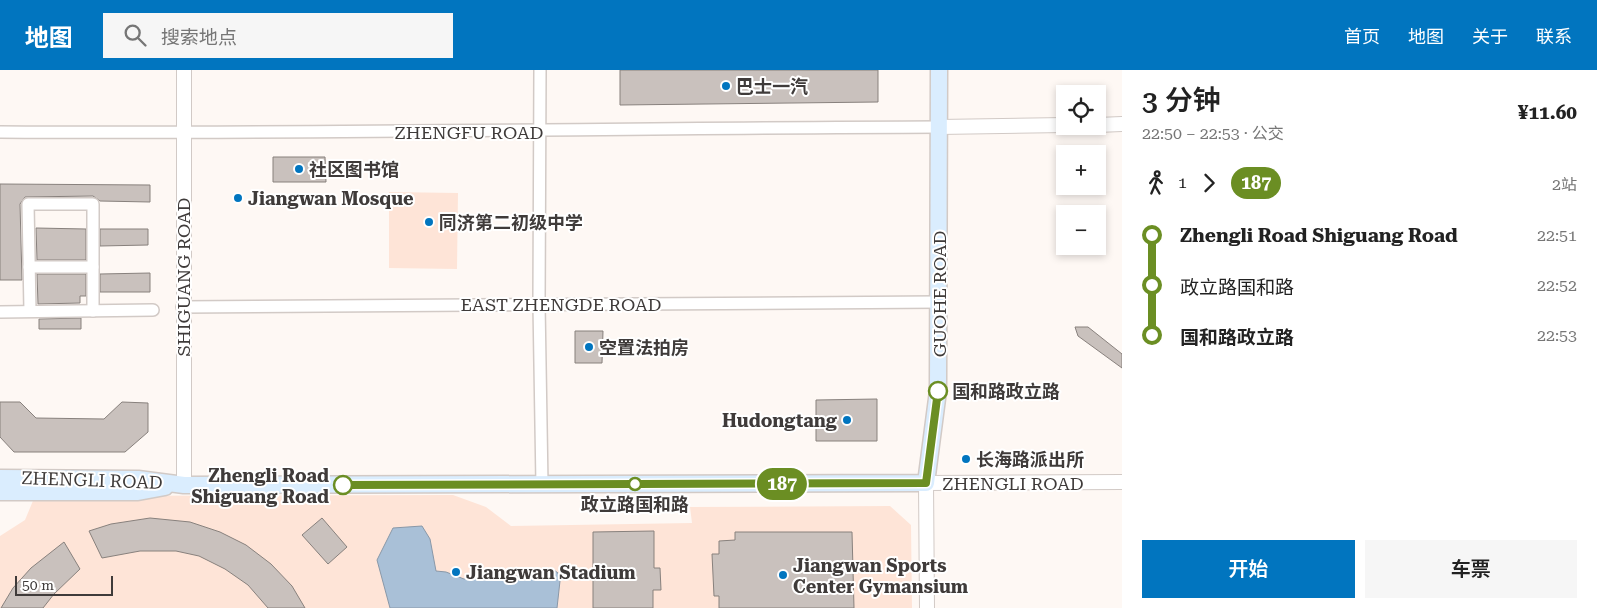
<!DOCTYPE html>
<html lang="zh">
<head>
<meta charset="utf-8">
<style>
  body { margin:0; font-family:"Roboto Serif","Noto Sans SC",serif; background:#f6f6f6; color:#222; height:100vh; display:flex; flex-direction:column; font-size:19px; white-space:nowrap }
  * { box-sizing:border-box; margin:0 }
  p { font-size:16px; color:#767676 }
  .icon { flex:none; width:28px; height:28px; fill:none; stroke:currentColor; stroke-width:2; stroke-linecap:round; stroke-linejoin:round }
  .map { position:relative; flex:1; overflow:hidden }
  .side { display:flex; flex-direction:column; background:#fff; width:475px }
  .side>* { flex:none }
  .badge { padding:0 10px; border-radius:16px; font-size:18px; line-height:32px }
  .controls { position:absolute; left:1056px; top:15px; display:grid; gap:10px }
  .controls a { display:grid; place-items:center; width:50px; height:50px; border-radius:0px; background:#fff; box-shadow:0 2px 8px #0003; font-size:25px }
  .scale { position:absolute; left:15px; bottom:12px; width:98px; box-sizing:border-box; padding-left:5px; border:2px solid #3f3b3a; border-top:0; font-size:14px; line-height:18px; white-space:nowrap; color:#3f3b3a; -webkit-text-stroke:4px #fff; paint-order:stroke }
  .map>.badge { position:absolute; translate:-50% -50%; box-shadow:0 0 0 2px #fff }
  .legs { display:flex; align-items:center; gap:8px; height:55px; padding:0 20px; font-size:16px }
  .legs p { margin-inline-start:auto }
  .summary { display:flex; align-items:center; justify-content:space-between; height:85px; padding:0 20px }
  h1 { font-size:28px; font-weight:600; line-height:38px }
  .action { display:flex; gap:10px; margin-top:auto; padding:10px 20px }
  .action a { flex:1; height:58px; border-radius:0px; background:#0175bf; color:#fff; font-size:20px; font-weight:600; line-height:58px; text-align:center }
  .action a+a { background:#f6f6f6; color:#222 }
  ul { padding:0 20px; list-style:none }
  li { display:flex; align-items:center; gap:18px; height:50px; font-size:19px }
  li i { display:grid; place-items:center; width:8px; height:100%; margin:0 6px; background:currentColor }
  li i::after { content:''; width:12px; height:12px; margin:-6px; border:4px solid; border-radius:50%; background:#fff }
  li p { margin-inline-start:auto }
  li:first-child i { background:linear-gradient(#0000 50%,currentColor 0) }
  li:last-child i { background:linear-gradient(currentColor 50%,#0000 0) }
  header { display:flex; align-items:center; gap:30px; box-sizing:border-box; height:70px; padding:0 25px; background:#0175bf; color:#fff }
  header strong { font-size:24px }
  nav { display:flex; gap:28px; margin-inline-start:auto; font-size:18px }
  .search { width:350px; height:45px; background:#f6f6f6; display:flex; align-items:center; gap:12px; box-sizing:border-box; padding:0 18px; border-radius:0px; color:#767676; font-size:19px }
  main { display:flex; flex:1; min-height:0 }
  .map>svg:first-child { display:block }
  .green { fill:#fee4d7 }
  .water { fill:#a9c0d7; stroke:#8998a8 }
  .building { fill:#c9c1bd; stroke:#88817d }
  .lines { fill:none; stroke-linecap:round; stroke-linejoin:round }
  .minor-casing { stroke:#d2cac6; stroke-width:14 }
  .tertiary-casing { stroke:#d2cac6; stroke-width:16 }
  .secondary-casing { stroke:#d2cac6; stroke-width:19 }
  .minor { stroke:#fff; stroke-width:11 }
  .tertiary { stroke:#fff; stroke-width:14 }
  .secondary { stroke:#daedfe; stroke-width:16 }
  .line-1-casing { stroke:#fff; stroke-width:11 }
  .line-1 { stroke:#6b8e23; stroke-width:8 }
  .poi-dot { fill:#0175bf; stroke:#fff; stroke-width:2 }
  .stop-1-dot { fill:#fff; stroke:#6b8e23; stroke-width:2.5 }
  .labels { text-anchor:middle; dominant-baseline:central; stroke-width:4; stroke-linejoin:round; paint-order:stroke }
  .poi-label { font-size:18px; font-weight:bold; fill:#3f3b3a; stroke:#fff; text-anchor:start }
  .street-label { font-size:18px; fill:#3f3b3a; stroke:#fff }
  .stop-label { font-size:18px; font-weight:bold; fill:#3f3b3a; stroke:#fff; text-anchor:start }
</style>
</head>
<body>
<header>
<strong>地图</strong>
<div class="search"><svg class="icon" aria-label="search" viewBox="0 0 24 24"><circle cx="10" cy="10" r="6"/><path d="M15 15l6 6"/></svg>搜索地点</div>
<nav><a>首页</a><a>地图</a><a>关于</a><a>联系</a></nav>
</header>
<main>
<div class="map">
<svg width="1122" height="538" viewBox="0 0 1122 538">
  <rect width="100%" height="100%" fill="#fef8f4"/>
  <g class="green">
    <path d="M389,122l69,1 -1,76 -68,-1z"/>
    <path d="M453,425l33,12 25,19 181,-3 -2,-16 200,-1 21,19 1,83h-912v-72l25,-16 10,-24z"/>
  </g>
  <path class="water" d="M422,456l8,13 6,32 10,1 18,7 30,-4 39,2 21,-7 4,3 2,8 -3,27h-167l-13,-48 16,-32z"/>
  <g class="building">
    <path d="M620,0h258v32l-258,3z"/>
    <path d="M273,87h52l1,25h-53z"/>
    <path d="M0,114l150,1v17l-50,-1 -7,-5 -68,1 -5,7 2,76h-22z"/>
    <path d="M36,158l50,1v31h-49z"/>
    <path d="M100,159h48v16l-48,1z"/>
    <path d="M150,203v19h-50v-18z"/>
    <path d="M37,204h49v22h-6v7l-42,1z"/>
    <path d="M81,248v11h-42v-10z"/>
    <path d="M1075,257h13l34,27v14l-44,-32z"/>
    <path d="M575,261h28l-1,32h-27z"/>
    <path d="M877,329v42h-61v-41z"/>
    <path d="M0,332h20l16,16 68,1 18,-17 26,1v29l-23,20h-111l-14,-15z"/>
    <path d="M150,448l40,4 30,10 26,13 25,19 21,22 13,22h-37l-20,-23 -23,-16 -26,-13 -23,-5h-36l-38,7 -13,-27 22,-7z"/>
    <path d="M322,448l25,29 -19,17 -26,-29z"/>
    <path d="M654,461v37h6l1,22h-8v18h-60v-76z"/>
    <path d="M735,462h117l2,76h-135v-12h-5l-2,-42h7v-13l16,-1z"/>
    <path d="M64,472l16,27 -26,25 -11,14h-42l12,-20 18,-20z"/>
  </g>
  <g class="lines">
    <defs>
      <g id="minor">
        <path d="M540,0l-1,234 3,181"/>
        <path d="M0,62c313,2 626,-4 939,-5"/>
        <path d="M29,197h64"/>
        <path d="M182,237l757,-5"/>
        <path d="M30,241l-2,-107h65v107"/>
        <path d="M0,242l153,-2"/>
      </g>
      <g id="tertiary">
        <path d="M184,0v415"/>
        <path d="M1098,55l24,-1"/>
        <path d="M939,57l126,-2"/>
        <path d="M927,538l-1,-125 196,-1"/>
      </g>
      <g id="secondary">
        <path d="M0,408l138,1 46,6 742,-2 12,-92 1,-321"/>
        <path d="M0,422h138l27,-5"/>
      </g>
    </defs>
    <use href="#minor" class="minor-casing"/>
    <use href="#tertiary" class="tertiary-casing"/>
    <use href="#secondary" class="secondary-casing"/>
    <use href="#minor" class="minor"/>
    <use href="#tertiary" class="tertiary"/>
    <use href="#secondary" class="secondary"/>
  </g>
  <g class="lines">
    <defs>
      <path id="line-1" d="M343,415l583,-2 12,-92"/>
    </defs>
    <use href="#line-1" class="line-1-casing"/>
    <use href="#line-1" class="line-1"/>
  </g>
  <g class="poi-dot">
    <circle cx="726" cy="16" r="5"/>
    <circle cx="299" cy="99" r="5"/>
    <circle cx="238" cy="128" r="5"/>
    <circle cx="429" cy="152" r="5"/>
    <circle cx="589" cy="277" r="5"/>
    <circle cx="847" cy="350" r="5"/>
    <circle cx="966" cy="389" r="5"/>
    <circle cx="456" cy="502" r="5"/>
    <circle cx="783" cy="505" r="5"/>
  </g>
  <g class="stop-1-dot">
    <circle cx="938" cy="321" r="9"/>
    <circle cx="635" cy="414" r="6"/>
    <circle cx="343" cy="415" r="9"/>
  </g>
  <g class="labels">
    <g class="poi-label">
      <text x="736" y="16">巴士一汽</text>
      <text x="309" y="99">社区图书馆</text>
      <text x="248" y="128">Jiangwan Mosque</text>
      <text x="439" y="152">同济第二初级中学</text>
      <text x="599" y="277">空置法拍房</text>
      <text x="837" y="350" text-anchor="end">Hudongtang</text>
      <text x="976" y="389">长海路派出所</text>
      <text x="793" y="495">Jiangwan Sports<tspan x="793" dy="21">Center Gymansium</tspan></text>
      <text x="466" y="502">Jiangwan Stadium</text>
    </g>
    <g class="street-label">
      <text x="469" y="62">ZHENGFU ROAD</text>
      <text transform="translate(183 207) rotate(-90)">SHIGUANG ROAD</text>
      <text transform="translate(939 224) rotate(-90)">GUOHE ROAD</text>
      <text x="561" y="234">EAST ZHENGDE ROAD</text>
      <text transform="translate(92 410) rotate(2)">ZHENGLI ROAD</text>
      <text x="1013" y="413">ZHENGLI ROAD</text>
    </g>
    <g class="stop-label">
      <text x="952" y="321">国和路政立路</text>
      <text x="329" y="405" text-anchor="end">Zhengli Road<tspan x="329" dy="21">Shiguang Road</tspan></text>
      <text x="635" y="434" text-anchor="middle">政立路国和路</text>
    </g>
  </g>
</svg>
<div class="controls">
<a><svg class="icon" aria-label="locate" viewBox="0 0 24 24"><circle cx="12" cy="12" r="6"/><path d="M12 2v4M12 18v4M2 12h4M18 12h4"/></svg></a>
<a>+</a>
<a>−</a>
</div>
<div class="scale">50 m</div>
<b class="badge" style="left:782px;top:414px;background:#6b8e23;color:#fff">187</b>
</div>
<section class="side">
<div class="summary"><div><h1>3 分钟</h1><p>22:50 – 22:53 · 公交</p></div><b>¥11.60</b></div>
<div class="legs"><svg class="icon" aria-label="walk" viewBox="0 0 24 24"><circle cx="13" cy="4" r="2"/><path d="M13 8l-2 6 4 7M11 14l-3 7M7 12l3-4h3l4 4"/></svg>1<svg class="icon" aria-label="forward" viewBox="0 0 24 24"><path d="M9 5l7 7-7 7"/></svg><b class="badge" style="background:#6b8e23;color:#fff">187</b><p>2站</p></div>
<ul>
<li><i style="color:#6b8e23"></i><b>Zhengli Road Shiguang Road</b><p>22:51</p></li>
<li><i style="color:#6b8e23"></i><span>政立路国和路</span><p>22:52</p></li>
<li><i style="color:#6b8e23"></i><b>国和路政立路</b><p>22:53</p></li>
</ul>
<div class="action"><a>开始</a><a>车票</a></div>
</section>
</main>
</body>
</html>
